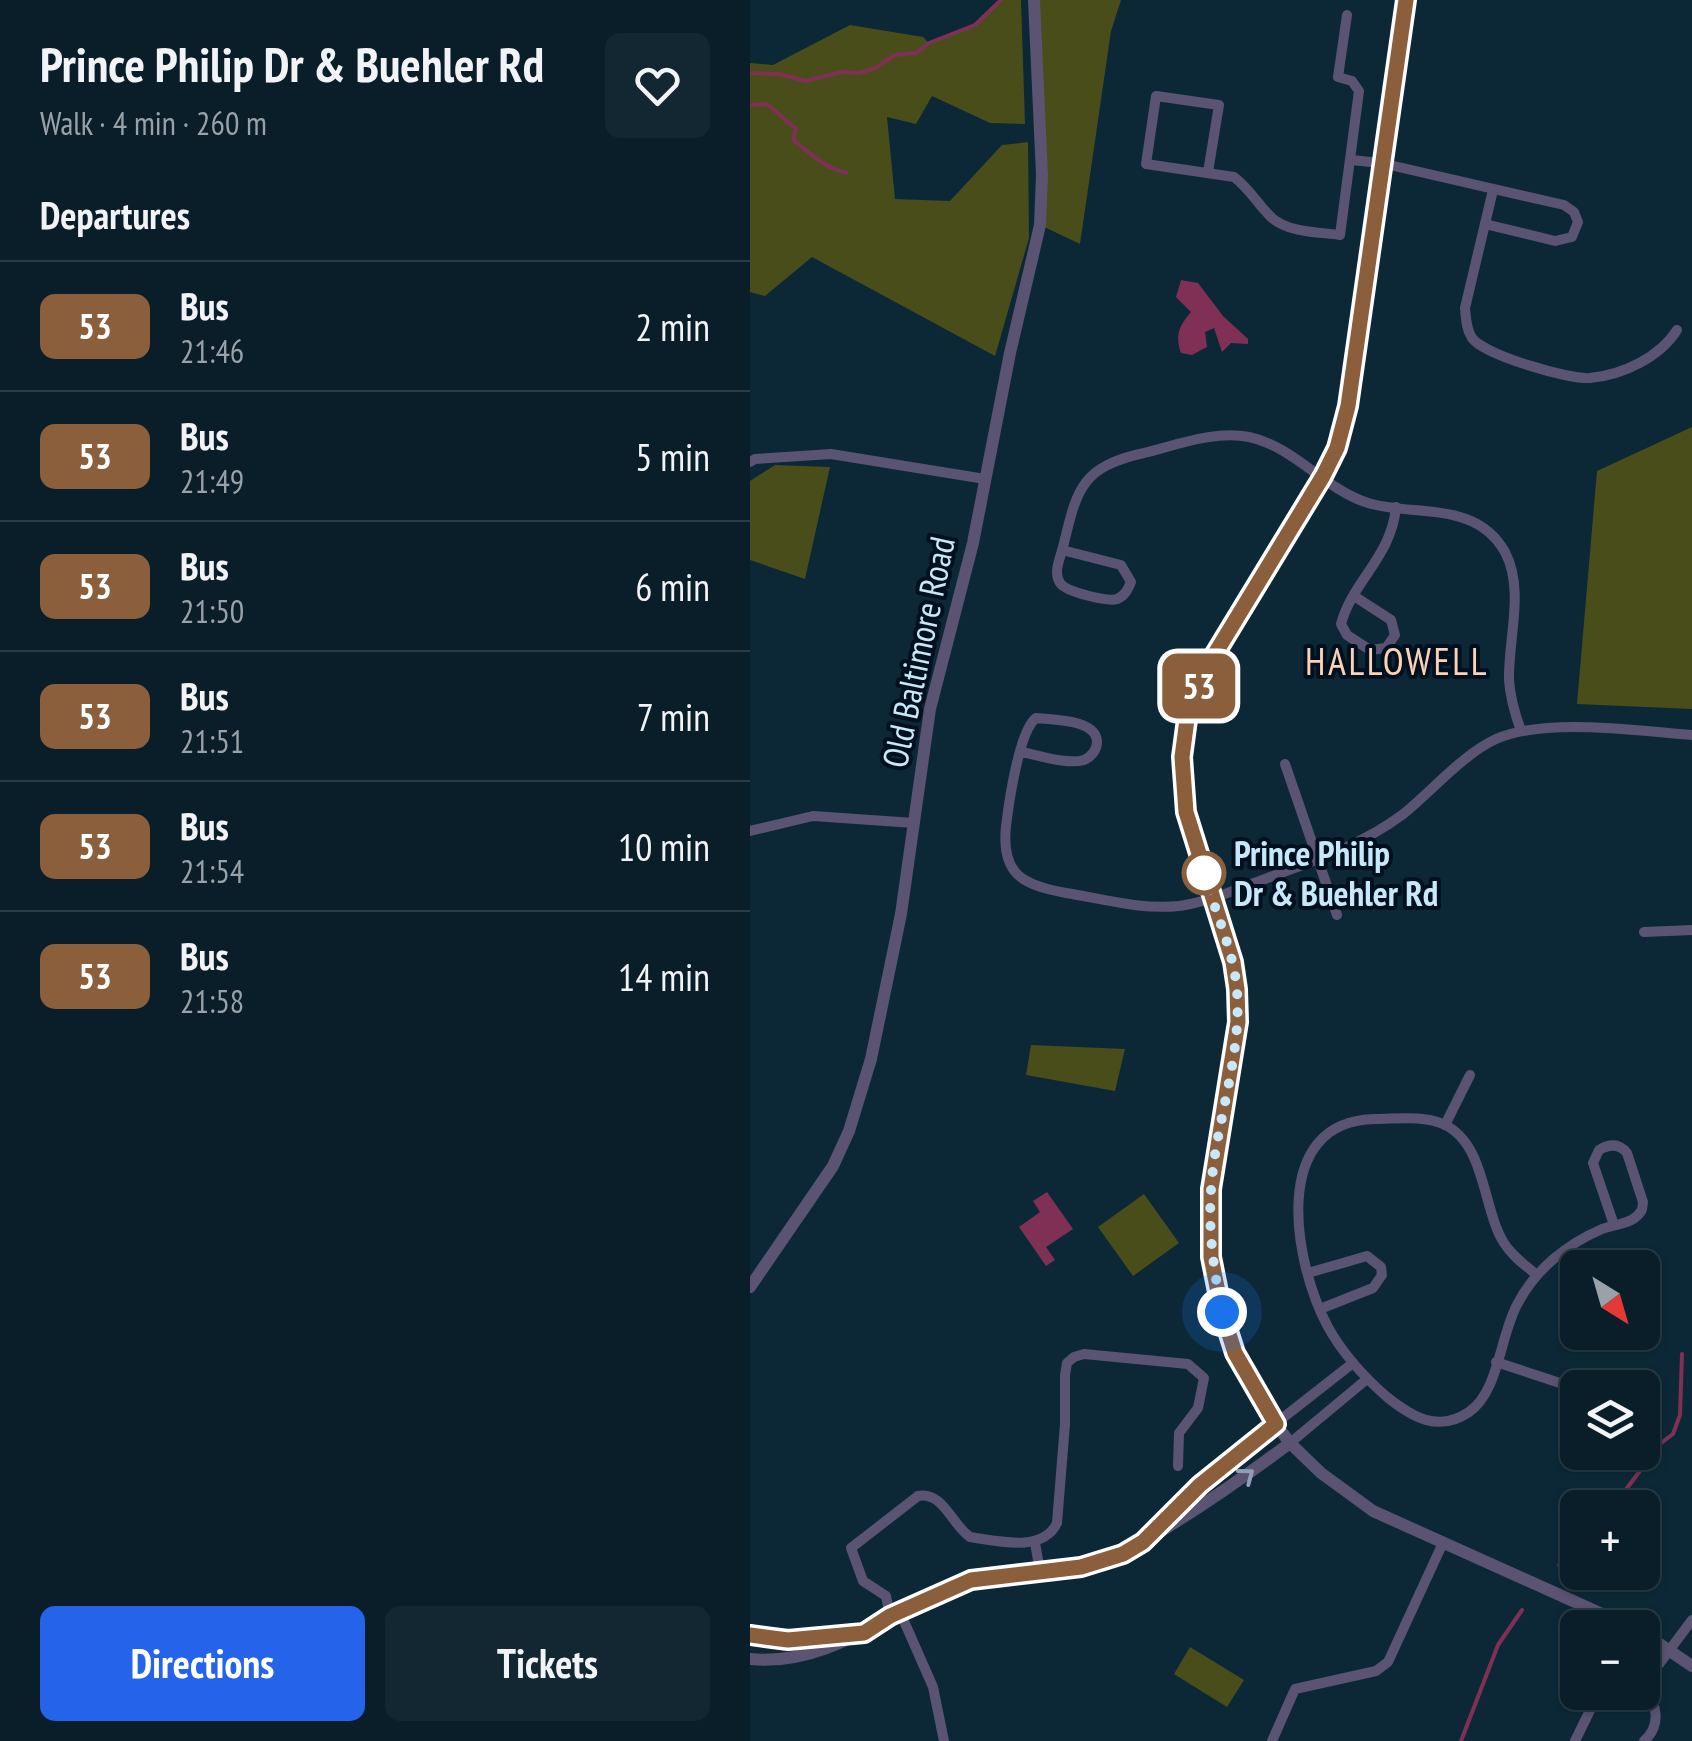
<!DOCTYPE html>
<html lang="en">
<head>
<meta charset="utf-8">
<style>
  body { margin:0; font-family:"PT Sans Narrow",sans-serif; background:#122731; color:#f1f3f6; height:100vh; display:flex; flex-direction:column; font-size:38px; white-space:nowrap }
  * { box-sizing:border-box; margin:0 }
  p { font-size:32px; color:#99a2a8 }
  .icon { flex:none; width:55px; height:55px; fill:none; stroke:currentColor; stroke-width:2; stroke-linecap:round; stroke-linejoin:round }
  .map { position:relative; flex:1; overflow:hidden }
  .panel { display:flex; flex-direction:column; background:#091e29; width:750px }
  .panel>* { flex:none }
  .badge { padding:0 20px; border-radius:15px; font-size:35px; line-height:65px }
  .needle { width:65px; rotate:143deg }
  .buttons { position:absolute; left:810px; top:1250px; display:grid; gap:20px }
  .buttons a { display:grid; place-items:center; width:100px; height:100px; border-radius:15px; background:#091e29; box-shadow:0 2px 8px #0004,0 0 0 2px #293c46; font-size:50px }
  .you { position:absolute; width:50px; height:50px; margin:-25px; border:8px solid #fff; border-radius:50%; background:#1a73e8; box-shadow:0 0 0 15px #1a73e833 }
  .map>.badge { position:absolute; translate:-50% -50%; box-shadow:0 0 0 5px #fff }
  h2 { padding:0 40px; font-size:38px; line-height:90px }
  .round { display:grid; place-items:center; flex:none; width:105px; height:105px; border-radius:15px; background:#122731 }
  .overview { display:flex; align-items:center; justify-content:space-between; height:170px; padding:0 40px }
  h1 { font-size:48px; font-weight:700; line-height:75px }
  .primary-button { display:flex; gap:20px; margin-top:auto; padding:20px 40px }
  .primary-button a { flex:1; height:115px; border-radius:15px; background:#2563eb; color:#fff; font-size:40px; font-weight:700; line-height:115px; text-align:center }
  .primary-button a+a { background:#122731; color:#f1f3f6 }
  ul { padding:0; list-style:none }
  li { display:flex; align-items:center; gap:30px; height:130px; padding:0 40px; border-top:2px solid #293c46 }
  li div { flex:1 }
  li b { display:block; font-size:38px }
  li em { font-style:normal }
  li .badge { min-width:110px; font-weight:700; text-align:center }
  main { display:flex; flex:1; min-height:0 }
  .map>svg:first-child { display:block }
  .green { fill:#484d19 }
  .water { fill:#813055 }
  .lines { fill:none; stroke-linecap:round; stroke-linejoin:round }
  .stream { stroke:#813055; stroke-width:4 }
  .minor { stroke:#5a5371; stroke-width:10 }
  .tertiary { stroke:#5a5371; stroke-width:12 }
  .oneway { stroke:#909db6 }
  .line-casing { stroke:#fff; stroke-width:22 }
  .line { stroke:#8b5e3c; stroke-width:15 }
  .walk { stroke:#c7e7fa; stroke-width:10; stroke-dasharray:0 18 }
  .stop-dot { fill:#fff; stroke:#8b5e3c; stroke-width:5 }
  .labels { text-anchor:middle; dominant-baseline:central; stroke-width:8; stroke-linejoin:round; paint-order:stroke }
  .street-label { font-size:35px; fill:#c7e7fa; stroke:#00101e }
  .stop-label { font-size:35px; font-weight:bold; fill:#c7e7fa; stroke:#00101e; text-anchor:start }
  .neighbourhood-label { font-size:38px; letter-spacing:2.5px; fill:#fcd2b7; stroke:#00101e }
</style>
</head>
<body>
<main>
<section class="panel">
<div class="overview"><div><h1>Prince Philip Dr &amp; Buehler Rd</h1><p>Walk · 4 min · 260 m</p></div><a class="round"><svg class="icon" aria-label="heart" viewBox="0 0 24 24"><path d="M12 20l-8-8c-3-5 5-10 8-4 3-6 11-1 8 4z"/></svg></a></div>
<h2>Departures</h2>
<ul>
<li><span class="badge" style="background:#8b5e3c;color:#fff">53</span><div><b>Bus</b><p>21:46</p></div><em>2 min</em></li>
<li><span class="badge" style="background:#8b5e3c;color:#fff">53</span><div><b>Bus</b><p>21:49</p></div><em>5 min</em></li>
<li><span class="badge" style="background:#8b5e3c;color:#fff">53</span><div><b>Bus</b><p>21:50</p></div><em>6 min</em></li>
<li><span class="badge" style="background:#8b5e3c;color:#fff">53</span><div><b>Bus</b><p>21:51</p></div><em>7 min</em></li>
<li><span class="badge" style="background:#8b5e3c;color:#fff">53</span><div><b>Bus</b><p>21:54</p></div><em>10 min</em></li>
<li><span class="badge" style="background:#8b5e3c;color:#fff">53</span><div><b>Bus</b><p>21:58</p></div><em>14 min</em></li>
</ul>
<div class="primary-button"><a>Directions</a><a>Tickets</a></div>
</section>
<div class="map">
<svg width="942" height="1741" viewBox="0 0 942 1741">
  <rect width="100%" height="100%" fill="#0c2837"/>
  <g class="green">
    <path d="M251,0h20l4,124 -35,-1 -58,-27 -16,28 -29,-7 8,82 55,2 52,-56 26,-3 1,96 -34,118 -183,-99 -47,39 -15,-4v-229l23,2 77,-40 73,12 6,6 46,-18z"/>
    <path d="M284,0h87l-10,31 -31,213 -40,-19z"/>
    <path d="M942,427v282l-115,-5 20,-233z"/>
    <path d="M25,465l55,2 -25,112 -55,-19v-79z"/>
    <path d="M281,1045l94,4 -10,42 -89,-16z"/>
    <path d="M394,1194l35,49 -46,33 -35,-49z"/>
    <path d="M440,1647l54,33 -17,27 -53,-33z"/>
  </g>
  <g class="water">
    <path d="M431,280l17,3 25,33 25,23v5l-17,-1 -9,9 -8,-24 -9,4 2,15 -15,8 -11,-2c-6,-18 -2,-27 10,-41l-15,-15z"/>
    <path d="M297,1192l26,37 -27,18 9,13 -9,6 -27,-39 21,-15 -7,-11z"/>
  </g>
  <g class="lines">
    <g class="stream">
      <path d="M0,73l29,1 27,7 35,-9 18,1 16,-5 20,-13 21,-2 13,-10 46,-18 26,-25"/>
      <path d="M0,105l17,-1 29,25 -3,11c19,14 30,28 54,33"/>
      <path d="M862,1508l49,-65 12,-9 7,-19 2,-61"/>
      <path d="M809,1565l19,-21"/>
      <path d="M711,1741l37,-96 24,-35"/>
    </g>
    <g class="minor">
      <path d="M601,160l30,3 183,42 10,7 4,10 -6,15 -17,4 -70,-17"/>
      <path d="M458,172l11,-67 -63,-9 -10,68 88,13c16,12 24,28 38,41 17,15 47,14 68,17l19,-144 -7,-10 -14,-4 9,-62"/>
      <path d="M743,190l-28,118c1,10 1,21 7,30 12,17 98,42 118,40 33,-3 70,-21 87,-48"/>
      <path d="M0,462l5,-3 76,-5 154,25"/>
      <path d="M312,550l59,15 10,17c-3,7 -6,14 -14,17 -9,3 -51,-7 -57,-16 -7,-11 0,-24 3,-36 14,-57 17,-80 81,-94 32,-8 72,-23 105,-16 46,10 75,52 119,66 47,14 108,-3 137,49 20,38 3,87 4,128 1,18 6,34 12,51"/>
      <path d="M604,596l37,24 4,15 -9,13 -16,2 -23,-15 -6,-11c12,-44 50,-66 55,-117"/>
      <path d="M271,752c18,3 45,13 63,8 7,-3 13,-10 13,-18 0,-23 -45,-22 -61,-24 -17,13 -27,84 -30,108 -5,48 16,59 60,67 37,6 75,17 113,13 29,-4 58,-17 86,-27 48,-18 95,-33 137,-64 29,-23 61,-61 94,-76 51,-22 141,-8 196,-4"/>
      <path d="M535,764l52,151"/>
      <path d="M0,831l63,-15 101,7"/>
      <path d="M894,932l48,-2"/>
      <path d="M695,1125l25,-50"/>
      <path d="M558,1273l59,-17 14,11 1,8 -9,13 -53,21"/>
      <path d="M787,1275c-12,-10 -25,-19 -33,-32 -22,-35 -18,-100 -61,-119 -20,-9 -47,-5 -68,-5 -107,2 -81,145 -47,208 15,27 36,50 59,70 25,20 51,36 82,15 30,-20 31,-78 49,-109 18,-34 49,-59 84,-74 11,-4 27,-5 35,-13 6,-6 5,-6 6,-14l-16,-49c-8,-10 -18,-9 -28,-3l-6,13 21,62"/>
      <path d="M746,1362l70,23"/>
      <path d="M525,1424l78,-61"/>
      <path d="M540,1443l77,-64"/>
      <path d="M285,1543l5,28"/>
      <path d="M150,1612l33,75 11,54"/>
      <path d="M140,1616l-4,-20 -23,-15 -12,-33 67,-52c25,-5 34,29 52,41 28,4 73,16 87,-14l8,-99v-49l2,-12 7,-6 10,-3 104,10 16,14 -6,30 -19,25 -1,33"/>
      <path d="M892,1687l50,-67"/>
      <path d="M522,1741l23,-52 81,-18 12,-9 54,-117"/>
      <path d="M825,1741l24,-49"/>
      <path d="M894,1741c17,-15 14,-36 0,-53"/>
    </g>
    <g class="tertiary">
      <path d="M656,0l-58,407 -11,41 -14,28 -114,185 -21,51 -6,45 4,55 47,150 4,27 1,33 -27,167v68l10,55 14,41 33,61 22,29 31,30 52,38 260,117"/>
      <path d="M0,1287l83,-121 16,-35 22,-72 30,-145 29,-205 43,-166 37,-190 30,-128 2,-50 -8,-175"/>
      <path d="M409,1526l40,-41 76,-61"/>
      <path d="M892,1632l50,34"/>
      <path d="M0,1635l38,5 58,-5"/>
      <path d="M0,1659c76,8 138,-46 204,-73 45,-19 97,-9 143,-22 22,-7 41,-19 61,-31 46,-28 89,-58 132,-90"/>
    </g>
  </g>
  <defs><path id="oneway-chevron" d="M-2-3.5L2.5 0L-2 3.5" fill="none" stroke-width="1.6" stroke-linecap="round" stroke-linejoin="round" transform="scale(2.5)"/></defs>
  <use class="oneway" href="#oneway-chevron" transform="translate(497 1475) rotate(-37)"/>
  <g class="lines">
    <defs>
      <path id="line" d="M0,1635l38,5 76,-7 26,-17 81,-36 110,-13 42,-13 20,-12 57,-57 76,-61 -41,-71 -13,-41 -11,-55v-68l27,-167 -1,-33 -4,-27 -47,-150 -4,-55 6,-45 22,-50 113,-186 14,-28 11,-42 58,-406"/>
    </defs>
    <use href="#line" class="line-casing"/>
    <use href="#line" class="line"/>
    <path class="walk" d="M454,873c11,39 30,78 33,118 5,67 -22,133 -26,199 -3,42 3,81 11,122"/>
  </g>
  <circle class="stop-dot" cx="454" cy="873" r="20"/>
  <g class="labels">
    <g class="street-label">
      <text transform="translate(168 652) rotate(-78)">Old Baltimore Road</text>
    </g>
    <g class="stop-label">
      <text x="484" y="853">Prince Philip<tspan x="484" dy="40">Dr &amp; Buehler Rd</tspan></text>
    </g>
    <g class="neighbourhood-label">
      <text x="647" y="660">HALLOWELL</text>
    </g>
  </g>
</svg>
<div class="buttons">
<a><svg class="needle" viewBox="-14 -14 28 28"><path d="M0-13l5 13h-10z" fill="#e53935"/><path d="M0 13l5-13h-10z" fill="#99a2a8"/></svg></a>
<a><svg class="icon" aria-label="layers" viewBox="0 0 24 24"><path d="M12 4l9 5-9 5-9-5zM3 14l9 5 9-5"/></svg></a>
<a>+</a>
<a>−</a>
</div>
<div class="you" style="left:472px;top:1312px"></div>
<b class="badge" style="left:449px;top:686px;background:#8b5e3c;color:#fff">53</b>
</div>
</main>
</body>
</html>
